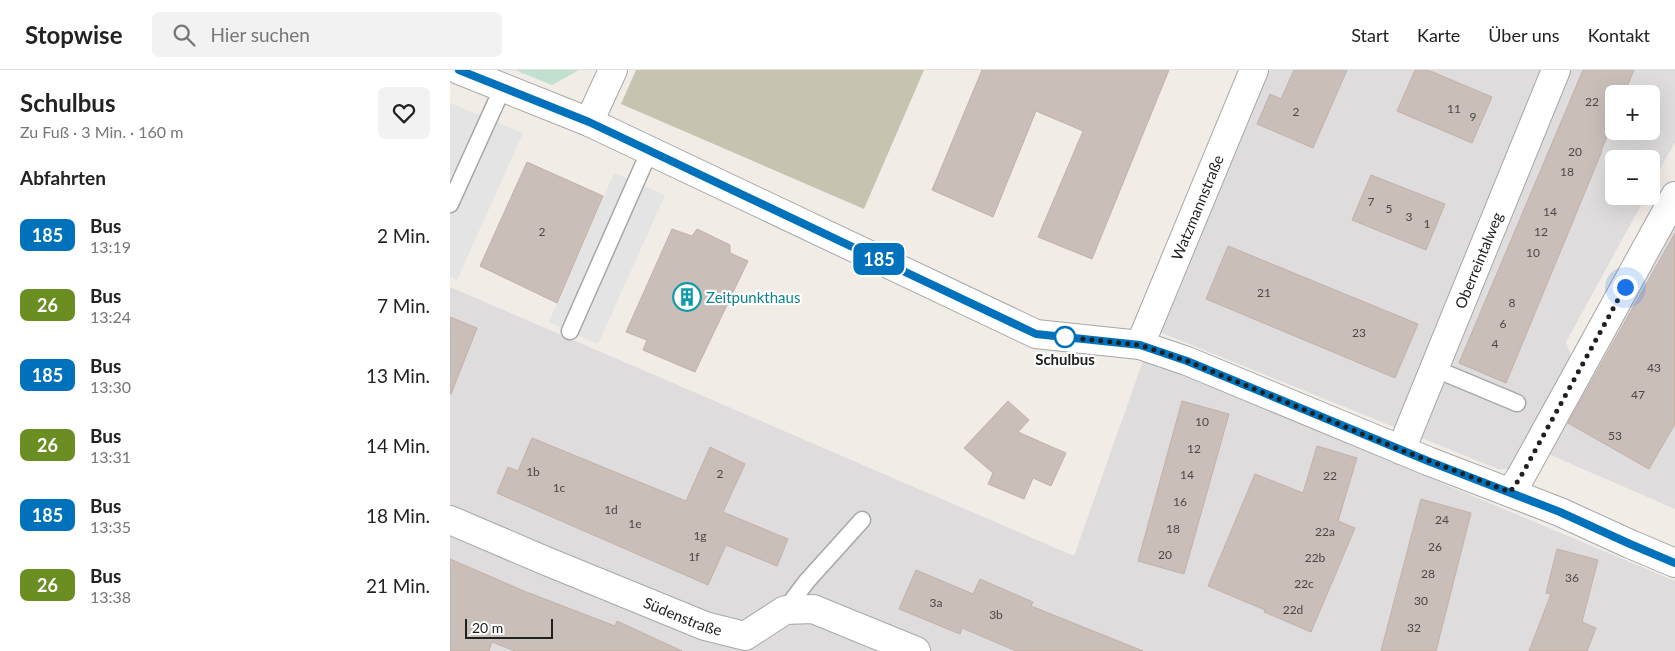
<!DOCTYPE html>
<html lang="de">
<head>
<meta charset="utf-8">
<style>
  body { margin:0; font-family:Lato,sans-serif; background:#f2f2f2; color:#222; height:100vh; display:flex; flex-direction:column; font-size:19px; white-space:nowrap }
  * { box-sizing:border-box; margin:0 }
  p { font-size:16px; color:#767676 }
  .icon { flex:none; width:28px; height:28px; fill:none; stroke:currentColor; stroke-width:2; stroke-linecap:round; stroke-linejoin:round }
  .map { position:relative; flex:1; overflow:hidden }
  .sheet { display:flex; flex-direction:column; background:#fff; width:450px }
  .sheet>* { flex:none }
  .badge { padding:0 10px; border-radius:8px; font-size:18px; line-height:32px }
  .fabs { position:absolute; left:1155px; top:15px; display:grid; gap:10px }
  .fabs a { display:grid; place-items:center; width:55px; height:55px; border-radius:8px; background:#fff; box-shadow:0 5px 20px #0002; font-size:25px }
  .scale { position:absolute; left:15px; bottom:12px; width:88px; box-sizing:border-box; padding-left:5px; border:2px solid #202020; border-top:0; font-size:14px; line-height:18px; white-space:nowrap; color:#202020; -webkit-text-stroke:4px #fff; paint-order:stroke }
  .you { position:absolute; width:25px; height:25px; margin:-12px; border:4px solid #fff; border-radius:50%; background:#1a73e8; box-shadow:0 0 0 8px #1a73e833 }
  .map>.badge { position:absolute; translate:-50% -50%; box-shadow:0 0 0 2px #fff }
  h2 { padding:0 20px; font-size:19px; line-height:45px }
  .round { display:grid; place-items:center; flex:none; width:52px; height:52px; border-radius:8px; background:#f2f2f2 }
  .head { display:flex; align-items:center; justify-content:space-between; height:85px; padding:0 20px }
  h1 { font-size:24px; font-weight:700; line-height:38px }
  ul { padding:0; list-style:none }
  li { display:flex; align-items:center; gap:15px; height:70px; padding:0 20px }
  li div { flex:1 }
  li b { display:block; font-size:19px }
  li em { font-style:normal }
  li .badge { min-width:55px; font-weight:700; text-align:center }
  header { display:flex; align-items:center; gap:30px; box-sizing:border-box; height:70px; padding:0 25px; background:#fff; border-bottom:1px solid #e0e0e0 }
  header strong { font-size:24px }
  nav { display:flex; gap:28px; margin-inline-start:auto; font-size:18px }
  .search { width:350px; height:45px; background:#f2f2f2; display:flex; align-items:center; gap:12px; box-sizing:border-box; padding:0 18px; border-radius:8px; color:#767676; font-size:19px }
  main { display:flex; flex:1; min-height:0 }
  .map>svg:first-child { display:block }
  .residential { fill:#dedcdd; fill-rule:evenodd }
  .construction { fill:#c6c4b0 }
  .wetland { fill:#c1e0cf }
  .parking { fill:#e4e4e4 }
  .building { fill:#c9beb8; stroke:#c3b1a7 }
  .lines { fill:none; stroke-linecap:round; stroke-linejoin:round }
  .lane-casing { stroke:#a7a7a7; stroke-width:19 }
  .street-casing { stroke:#a7a7a7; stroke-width:30 }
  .lane { stroke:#fff; stroke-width:16 }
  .street { stroke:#fff; stroke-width:28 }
  .line-casing { stroke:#fff; stroke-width:11 }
  .line { stroke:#0072bc; stroke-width:8 }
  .walk { stroke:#202020; stroke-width:5; stroke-dasharray:0 9 }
  .stop-dot { fill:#fff; stroke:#0072bc; stroke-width:2.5 }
  .labels { text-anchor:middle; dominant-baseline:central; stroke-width:4.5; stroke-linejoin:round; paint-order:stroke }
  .number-label { font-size:12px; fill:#4a4846 }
  .street-label { font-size:15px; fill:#202020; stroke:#fff }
  .culture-label { font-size:15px; fill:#0d838f; stroke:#fff; text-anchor:start }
  .stop-label { font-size:15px; font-weight:bold; fill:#202020; stroke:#fff }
</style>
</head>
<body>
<header>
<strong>Stopwise</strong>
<div class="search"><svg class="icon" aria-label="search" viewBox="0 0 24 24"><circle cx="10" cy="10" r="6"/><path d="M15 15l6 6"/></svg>Hier suchen</div>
<nav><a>Start</a><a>Karte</a><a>Über uns</a><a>Kontakt</a></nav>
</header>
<main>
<section class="sheet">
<div class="head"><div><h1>Schulbus</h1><p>Zu Fuß · 3 Min. · 160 m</p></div><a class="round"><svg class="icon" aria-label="heart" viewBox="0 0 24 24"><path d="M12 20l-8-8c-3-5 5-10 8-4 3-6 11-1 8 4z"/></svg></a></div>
<h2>Abfahrten</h2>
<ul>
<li><span class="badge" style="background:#0072bc;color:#fff">185</span><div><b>Bus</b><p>13:19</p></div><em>2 Min.</em></li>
<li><span class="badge" style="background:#6b8e23;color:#fff">26</span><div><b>Bus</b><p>13:24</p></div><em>7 Min.</em></li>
<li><span class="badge" style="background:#0072bc;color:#fff">185</span><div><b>Bus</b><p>13:30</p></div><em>13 Min.</em></li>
<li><span class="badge" style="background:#6b8e23;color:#fff">26</span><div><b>Bus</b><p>13:31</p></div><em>14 Min.</em></li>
<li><span class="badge" style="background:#0072bc;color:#fff">185</span><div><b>Bus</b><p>13:35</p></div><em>18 Min.</em></li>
<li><span class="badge" style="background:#6b8e23;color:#fff">26</span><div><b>Bus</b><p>13:38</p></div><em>21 Min.</em></li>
</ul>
</section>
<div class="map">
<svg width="1225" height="581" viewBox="0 0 1225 581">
  <rect width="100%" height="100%" fill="#f1ece5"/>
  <g class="residential">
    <path d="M815,0h410v72l-24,44v-27h-37v37h32l-80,146 5,14 -59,113h-14l-341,-138zM1164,24h37v37h-37z"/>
    <path d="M1225,154v285l-129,-56z"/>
    <path d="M0,217l624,269 70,-198 531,223v70h-1225z"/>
  </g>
  <path class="construction" d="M186,0h288l-60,139 -243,-105z"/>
  <path class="wetland" d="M65,0h64l-27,15z"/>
  <g class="parking">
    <path d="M0,33l73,30 -66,147 -7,-3z"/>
    <path d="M164,103l51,22 -67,149 -49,-22z"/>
  </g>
  <g class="building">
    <path d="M532,0h187l-77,189 -54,-22 45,-106 -47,-20 -43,106 -61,-27z"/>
    <path d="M844,0h53l-34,78 -56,-24 13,-30 11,5z"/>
    <path d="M965,0h13l64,27 -20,46 -75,-32z"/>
    <path d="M1133,0h51l-10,24h-10v25l-13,32h1l-96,232 -47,-20z"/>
    <path d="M77,92l76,34 -46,107 -77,-37z"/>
    <path d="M921,105l74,29 -19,46 -74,-30z"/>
    <path d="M222,159l20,7 5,-7 33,16v8l18,8 -53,111 -52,-22 4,-10 -21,-8z"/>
    <path d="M1225,163v191l-26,45 -81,-46z"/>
    <path d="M778,176l190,78 -23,54 -189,-79z"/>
    <path d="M0,247l27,11 -26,66h-1z"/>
    <path d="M558,331l21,19 -11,12 48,21 -15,33 -18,-8 -9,21 -36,-15 5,-11 -29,-25z"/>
    <path d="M732,331l47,13 -45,160 -46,-13z"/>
    <path d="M82,368l154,63 24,-54 35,17 -22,48 65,27 -11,27 -51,-21 -18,40 -211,-92 11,-26 10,4z"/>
    <path d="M867,376l40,12 -19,63 17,7 -44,104 -47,-20 1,-2 -57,-24 47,-112 48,19z"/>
    <path d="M971,429l50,14 -35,138h-55z"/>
    <path d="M1107,479l41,11 -16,62 14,6 -9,23h-58l22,-57 -5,-1z"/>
    <path d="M0,489l74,32 91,35 2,-5 65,30h-167l-23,-9 -3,9h-39z"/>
    <path d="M466,500l57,24 7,-15 53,23 -2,4 112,45h-127l-54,-23 -2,6 -61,-25z"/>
  </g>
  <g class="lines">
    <defs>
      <g id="lane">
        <path d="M0,134l53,-117"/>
        <path d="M120,261l80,-181"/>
        <path d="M983,298l84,35"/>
        <path d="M335,540l22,-29 55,-61"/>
      </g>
      <g id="street">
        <path d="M9,0l130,52 447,212 104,11 47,16 241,100 132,51 70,32 45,19"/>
        <path d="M139,52l24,-52"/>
        <path id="s1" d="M690,275l114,-275"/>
        <path id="s2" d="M951,380l155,-380"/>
        <path d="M1060,422l10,-14 155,-282"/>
        <path id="s3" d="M0,450l96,41 159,65 40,10 40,-26 28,-1 103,42"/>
      </g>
    </defs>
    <use href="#lane" class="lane-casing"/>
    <use href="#street" class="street-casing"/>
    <use href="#lane" class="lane"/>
    <use href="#street" class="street"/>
  </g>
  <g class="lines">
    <defs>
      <path id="line" d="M9,0l130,52 447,212 104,11 47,16 241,100 132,51 70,32 45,19"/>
    </defs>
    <use href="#line" class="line-casing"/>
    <use href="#line" class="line"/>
    <path class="walk" d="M615,267l75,8 47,16 214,89 109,42 10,-14 105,-191"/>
  </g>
  <defs>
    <symbol id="building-ring" viewBox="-11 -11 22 22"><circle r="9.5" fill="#fff" stroke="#0f9aa8" stroke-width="1.5"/><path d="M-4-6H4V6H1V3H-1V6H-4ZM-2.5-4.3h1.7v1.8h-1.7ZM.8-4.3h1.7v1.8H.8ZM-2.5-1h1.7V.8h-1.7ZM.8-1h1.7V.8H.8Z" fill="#0f9aa8"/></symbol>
  </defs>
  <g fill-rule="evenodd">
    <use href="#building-ring" x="221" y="211" width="32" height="32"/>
  </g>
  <circle class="stop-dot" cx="615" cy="267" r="10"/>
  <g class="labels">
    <g class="number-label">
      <text x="1142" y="31">22</text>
      <text x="1004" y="38">11</text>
      <text x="846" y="41">2</text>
      <text x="1023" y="46">9</text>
      <text x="1125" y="81">20</text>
      <text x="1117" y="101">18</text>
      <text x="921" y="131">7</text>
      <text x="939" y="138">5</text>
      <text x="1100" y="141">14</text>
      <text x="959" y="146">3</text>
      <text x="977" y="153">1</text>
      <text x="92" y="161">2</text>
      <text x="1091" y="161">12</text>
      <text x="1083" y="182">10</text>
      <text x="814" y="222">21</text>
      <text x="1062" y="232">8</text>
      <text x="1053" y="253">6</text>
      <text x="909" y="262">23</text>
      <text x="1045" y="273">4</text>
      <text x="1204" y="297">43</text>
      <text x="1188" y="324">47</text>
      <text x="752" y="351">10</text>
      <text x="1165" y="365">53</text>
      <text x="744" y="378">12</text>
      <text x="83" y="401">1b</text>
      <text x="270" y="403">2</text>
      <text x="737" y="404">14</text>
      <text x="880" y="405">22</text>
      <text x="109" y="417">1c</text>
      <text x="730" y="431">16</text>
      <text x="161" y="439">1d</text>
      <text x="992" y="449">24</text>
      <text x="185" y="453">1e</text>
      <text x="723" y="458">18</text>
      <text x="875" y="461">22a</text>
      <text x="250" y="465">1g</text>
      <text x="985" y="476">26</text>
      <text x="715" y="484">20</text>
      <text x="244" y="486">1f</text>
      <text x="865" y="487">22b</text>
      <text x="978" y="503">28</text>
      <text x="1122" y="507">36</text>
      <text x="854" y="513">22c</text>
      <text x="971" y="530">30</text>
      <text x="486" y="532">3a</text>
      <text x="843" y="539">22d</text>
      <text x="546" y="544">3b</text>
      <text x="964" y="557">32</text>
    </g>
    <g class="street-label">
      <text stroke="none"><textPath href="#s1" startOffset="149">Watzmannstraße</textPath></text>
      <text stroke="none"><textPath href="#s2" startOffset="205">Oberreintalweg</textPath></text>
      <text stroke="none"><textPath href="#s3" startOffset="252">Südenstraße</textPath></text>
    </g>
    <g class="culture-label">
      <text x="256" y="227">Zeitpunkthaus</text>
    </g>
    <g class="stop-label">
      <text x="615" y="289">Schulbus</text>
    </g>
  </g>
</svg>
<div class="fabs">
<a>+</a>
<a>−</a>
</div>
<div class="scale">20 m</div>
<div class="you" style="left:1175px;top:217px"></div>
<b class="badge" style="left:429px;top:189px;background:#0072bc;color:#fff">185</b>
</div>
</main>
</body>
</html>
